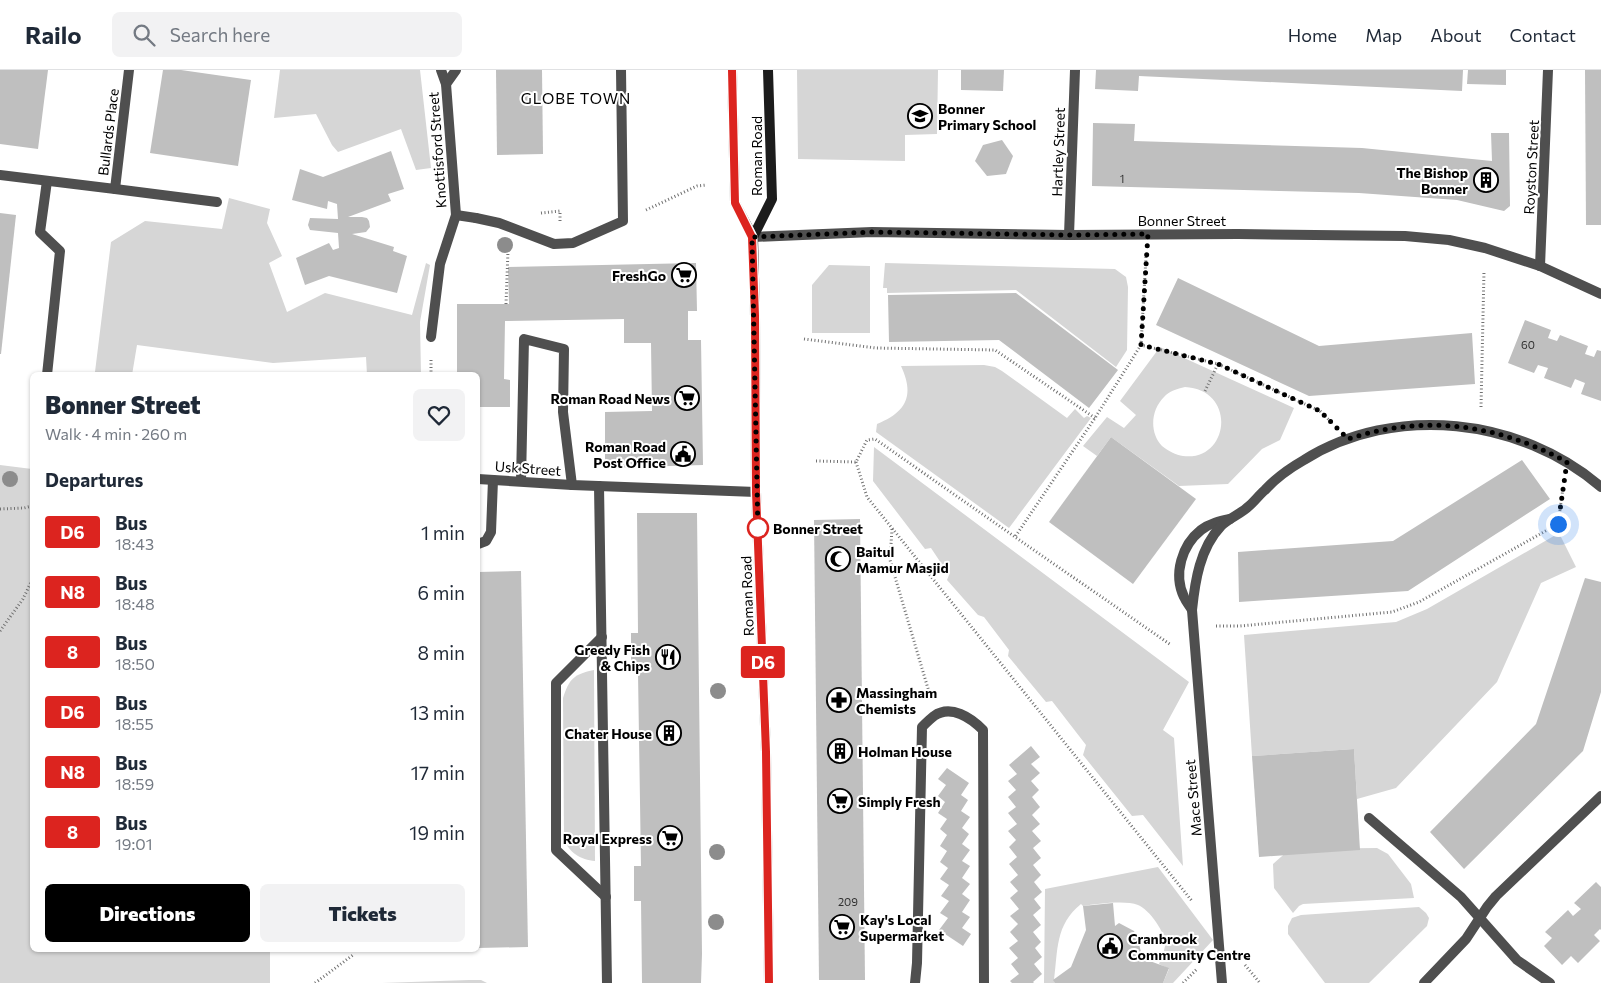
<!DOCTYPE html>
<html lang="en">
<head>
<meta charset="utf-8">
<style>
  body { margin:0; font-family:Commissioner,sans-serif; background:#f2f2f3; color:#1f2937; height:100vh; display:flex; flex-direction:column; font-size:19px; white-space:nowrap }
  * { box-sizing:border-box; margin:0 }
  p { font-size:16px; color:#747a83 }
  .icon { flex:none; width:28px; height:28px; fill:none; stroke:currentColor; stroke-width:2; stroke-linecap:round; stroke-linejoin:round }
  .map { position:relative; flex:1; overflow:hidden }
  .details { position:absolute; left:30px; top:302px; width:450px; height:580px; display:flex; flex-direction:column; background:#fff; border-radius:8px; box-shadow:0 1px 4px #0004 }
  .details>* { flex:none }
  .badge { padding:0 10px; border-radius:4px; font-size:18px; line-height:32px }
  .you { position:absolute; width:25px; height:25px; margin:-12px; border:4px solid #fff; border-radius:50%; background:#1a73e8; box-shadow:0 0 0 8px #1a73e833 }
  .map>.badge { position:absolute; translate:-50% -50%; box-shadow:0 0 0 2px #fff }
  h2 { padding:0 15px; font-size:19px; line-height:45px }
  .round { display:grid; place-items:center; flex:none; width:52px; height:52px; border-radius:8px; background:#f2f2f3 }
  .headline { display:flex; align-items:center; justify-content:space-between; height:85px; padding:0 15px }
  h1 { font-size:24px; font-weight:800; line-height:38px }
  .button { display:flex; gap:10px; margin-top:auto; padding:10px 15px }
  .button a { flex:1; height:58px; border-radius:8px; background:#000; color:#fff; font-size:20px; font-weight:800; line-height:58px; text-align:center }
  .button a+a { background:#f2f2f3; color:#1f2937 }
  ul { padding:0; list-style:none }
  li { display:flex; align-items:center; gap:15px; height:60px; padding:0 15px }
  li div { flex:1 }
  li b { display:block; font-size:19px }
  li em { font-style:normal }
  li .badge { min-width:55px; font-weight:700; text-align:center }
  header { display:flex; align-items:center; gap:30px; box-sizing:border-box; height:70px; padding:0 25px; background:#fff; border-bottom:1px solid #e0e1e3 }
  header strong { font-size:24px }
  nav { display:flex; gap:28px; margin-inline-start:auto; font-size:18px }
  .search { width:350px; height:45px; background:#f2f2f3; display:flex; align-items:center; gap:12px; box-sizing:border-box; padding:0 18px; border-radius:8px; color:#747a83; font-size:19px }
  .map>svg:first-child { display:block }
  .green { fill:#d6d6d6; fill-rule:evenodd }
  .building { fill:#bfbfbf }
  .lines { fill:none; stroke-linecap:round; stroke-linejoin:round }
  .path { stroke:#717171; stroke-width:3; stroke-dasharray:1 2.5; stroke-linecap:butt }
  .lane { stroke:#4f4f4f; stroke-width:10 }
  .street { stroke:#4f4f4f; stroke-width:10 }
  .secondary { stroke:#1c1c1c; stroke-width:10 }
  .tree { fill:#8c8c8c }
  .line-casing { stroke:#fff; stroke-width:11 }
  .line { stroke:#dc241f; stroke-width:8 }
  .walk { stroke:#000; stroke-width:5; stroke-dasharray:0 9 }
  .stop-dot { fill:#fff; stroke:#dc241f; stroke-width:2.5 }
  .labels { text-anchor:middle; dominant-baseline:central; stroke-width:4; stroke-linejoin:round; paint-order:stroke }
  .number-label { font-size:11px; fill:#303030 }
  .poi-label { font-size:14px; font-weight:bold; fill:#000; stroke:#fff; text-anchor:start }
  .street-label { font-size:14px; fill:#000; stroke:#fff }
  .stop-label { font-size:14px; font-weight:bold; fill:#000; stroke:#fff; text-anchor:start }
  .neighbourhood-label { font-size:15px; letter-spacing:1px; fill:#000; stroke:#fff }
</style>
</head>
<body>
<header>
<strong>Railo</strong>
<div class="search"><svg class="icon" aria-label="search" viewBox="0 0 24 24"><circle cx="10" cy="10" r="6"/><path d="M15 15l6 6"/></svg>Search here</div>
<nav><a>Home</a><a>Map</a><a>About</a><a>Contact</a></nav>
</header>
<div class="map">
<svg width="1601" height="913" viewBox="0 0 1601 913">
  <rect width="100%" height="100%" fill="#fff"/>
  <g class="green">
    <path d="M280,0h140l11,98 -15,2 -15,-41 -63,23 -6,-7 -16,-31 -42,4z"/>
    <path d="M797,0h141l-1,64 -32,1v26l-107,-2z"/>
    <path d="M229,128l41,11 -3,14 15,33 -13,7 18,49 38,-19 87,22 14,-52 4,2 -10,57 1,53h-54l-1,-18 -93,6 -136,-18 -5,30 -37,-3 16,-130 34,-21 77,8z"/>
    <path d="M885,193l230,6 11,8 2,10 -1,63 -11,17 -100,-77 -129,3v-5h-4z"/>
    <path d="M829,195l41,1v67h-58v-48z"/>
    <path d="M1160,277l134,61 -14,32 -18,9 -34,35 -49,2 -68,-49 -14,19 -14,-10 24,-29 17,11 12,-13 -16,-14zM1185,317c53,3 44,75 -2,69 -7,-1 -15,-5 -21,-10 -13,-14 -11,-36 2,-49 5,-6 13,-8 21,-10z"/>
    <path d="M984,295l11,2 7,4 65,47 8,-9 9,9 3,-2 4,2 -82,110 -133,-96 1,-8c29,-12 38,-28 24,-58z"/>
    <path d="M874,377l315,235 -26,48 11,8 9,128 -40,-51 -11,1 -49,-61 3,-10 -34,-44 -6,1 -38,-46 1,-6 -25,-33 -6,-2 -31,-35 2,-5 -18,-27 -6,1 -52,-68z"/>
    <path d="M0,395l32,4v481h238v33h-270z"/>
    <path d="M1559,463l17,34 -35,16 -44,99 -101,106 -39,11 -3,-50 -102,7 -8,-121 152,-13 31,-13z"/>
    <path d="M594,600l1,191c-14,-1 -28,-9 -31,-24l-1,-139c6,-19 11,-24 31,-28z"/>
    <path d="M1377,778l11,6 23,30 3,14 -111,6 -4,2 -6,7 -19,-25 -1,-24 17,-15z"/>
    <path d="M1158,797l55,73 -40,43h-10l6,-14 -10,-5c2,-5 5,-12 6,-18 2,-12 -16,-37 -27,-41 -13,-5 -41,-1 -55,1l-2,-2c-26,21 -23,46 -27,76l1,3h-11l1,-94z"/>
    <path d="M1419,837l7,6 3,5 -2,8 -58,57h-44l-37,-49v-8l4,-8 9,-3z"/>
    <path d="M469,910h12l6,3h-105z"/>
  </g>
  <g class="building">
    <path d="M0,0h48l-10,79 -38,-5z"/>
    <path d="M163,0h18l70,10 -13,86 -88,-13z"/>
    <path d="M496,0h46l1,84 -46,1z"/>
    <path d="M961,0h43l-1,21 -42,-1z"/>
    <path d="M1096,0h367l-1,21 -323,-15 -1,15 -43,-2z"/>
    <path d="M1468,0h38v15l-39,-1z"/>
    <path d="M1585,0h16v155h-15z"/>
    <path d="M1093,53l42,1 -1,17 228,7 130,13 -1,-28h18l1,73 -6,5 -47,-11 -98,-7 -267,-7z"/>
    <path d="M1002,70l11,16 -7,18 -19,2 -12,-15 8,-16z"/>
    <path d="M391,81l13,38 -16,5 3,7 -43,16h14l5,1 2,3 1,6 -4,5 -14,2 42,13 -1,4 14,5 -10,37 -68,-17 -24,9 -9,-27 33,-15 4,7 6,-2 -1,-15 -28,-3 -2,-5 2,-7 28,1 -1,-15 -9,-3 -1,8 -35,-9 8,-31 23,8z"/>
    <path d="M0,143l16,2 -15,139h-1z"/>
    <path d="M696,193l1,48h-9v29h13l2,125 -98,3v-56l47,-1 -1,-68h-27v-24l-119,2 -1,58 6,1v27h-32v-32h-21v-71h52l-1,-37z"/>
    <path d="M1178,208l141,68 153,-13 3,51 -166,12 -153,-71z"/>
    <path d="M1016,223l102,77 -29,38 -90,-68 -110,2 -1,-47z"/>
    <path d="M1525,250l26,10 -3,8 9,3 3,-6 28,11 -3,8 9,3 3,-7 4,1v50l-20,-7 4,-11 -10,-4 -4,9 -27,-10 4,-10 -10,-3 -4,8 -26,-10z"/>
    <path d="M95,302l13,2v1h-14z"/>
    <path d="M1111,367l85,62 -63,85 -84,-62z"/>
    <path d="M1522,390l28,39 -142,92 -169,11 -1,-50 155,-11z"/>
    <path d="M637,443h60l5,441 -1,29h-59l-1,-82h-7v-35h7l-3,-193v-4h-7v-36h7z"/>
    <path d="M860,449l5,461h-46l-5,-460z"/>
    <path d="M521,501l7,376 -50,1v-376z"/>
    <path d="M1585,508l16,4v110l-18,59 -119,118 -34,-37 106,-108z"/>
    <path d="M1031,676l9,11 -9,7 9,9 -9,8 8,9 -7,7 8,10 -8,8 8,9 -8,7 9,10 -8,7 8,10 -8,7 8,10 -7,7 8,10 -8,7 7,9 -8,7 8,10 -8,7 8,10 -6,6 7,9 -8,7 8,10 -9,8 1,1h-22l-2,-2 9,-7 -8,-10 7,-6 -9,-10 9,-7 -8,-9 8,-8 -8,-8 9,-7 -9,-11 8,-7 -8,-9 8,-7 -9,-11 8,-7 -8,-10 7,-7 -8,-9 9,-7 -9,-11 8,-6 -8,-10 8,-7 -8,-9 9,-7 -8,-9z"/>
    <path d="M1354,679l6,101 -101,7 -7,-101z"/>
    <path d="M947,698l22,15 -8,12 7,5 -7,11 9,6 -8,11 7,6 -7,10 8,6 -8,11 8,5 -8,12 8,6 -8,10 8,6 -8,12 8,5 -8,11 9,6 -8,12 -24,-16 9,-12 -8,-5 9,-12 -8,-5 8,-11 -9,-6 8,-11 -8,-6 7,-11 -7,-5 7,-11 -7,-6 7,-10 -9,-6 7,-11 -7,-6 8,-11 -8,-6z"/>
    <path d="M1596,812l5,5v43l-1,-1 -6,6 6,6 -22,22 -7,-7 -9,9 -18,-19 8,-8 -7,-6 23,-22 5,6 8,-7 -7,-6z"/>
    <path d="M1113,833l2,23 4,-3 15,8 4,9 3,12 -5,4 33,12 -6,15h-108l-2,-3 18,-13 15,-37 -3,-24z"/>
  </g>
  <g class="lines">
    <g class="path">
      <path d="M646,140l51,-24 10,-1"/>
      <path d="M541,143l19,-2v10"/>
      <path d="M1146,187l-5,88 77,19 102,47 10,10"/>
      <path d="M506,234l2,-53"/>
      <path d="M804,269l72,9 119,2 100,68"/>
      <path d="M1141,275l-46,73 -80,119 156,108"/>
      <path d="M431,305v-17"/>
      <path d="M1205,321l13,-27"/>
      <path d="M1481,337l3,-136"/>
      <path d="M816,391l40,1 11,-22 8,-1 140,98"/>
      <path d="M856,392l11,35 325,404"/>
      <path d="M0,439l24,-1 8,-2"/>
      <path d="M892,459l-2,31 39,132"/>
      <path d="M1216,556h24l152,-14 27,-10 139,-78 5,-36"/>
      <path d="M0,561l23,-32 9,-19"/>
      <path d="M1245,895l15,18"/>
      <path d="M315,913l38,-28"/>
      <path d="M1183,913l14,-14"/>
    </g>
    <g class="lane">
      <path d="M115,119l102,13"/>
      <path d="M431,267l9,-73 16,-49 20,3"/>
      <path d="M47,305l13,-124 -20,-19 7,-51"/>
      <path d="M521,411l3,-142 40,10 -1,63 9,73"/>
      <path d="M599,416l8,497"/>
      <path d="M478,474l8,-3 5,-9 2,-52"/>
      <path d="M1192,540c-2,-4 -6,-8 -8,-13 -11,-23 -2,-52 17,-67 9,-7 19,-9 29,-11"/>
      <path d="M602,567l-46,46v167l50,47"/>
    </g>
    <g class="street">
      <path d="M441,0l5,14 10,131"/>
      <path d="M446,14l10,-14"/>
      <path d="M0,105l115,14 14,-119"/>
      <path d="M476,148l23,5 55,21 19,-1 50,-22 -2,-151"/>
      <path d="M1069,165l6,-165"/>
      <path d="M753,167l119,-5 197,3 169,-1 167,2 44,4 36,8 55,18 61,28"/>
      <path d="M1540,196l8,-196"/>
      <path d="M478,409l94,6 184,7"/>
      <path d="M1369,748l92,79 56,63 33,23"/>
      <path d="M915,913l2,-20 5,-236c4,-4 8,-8 12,-11 17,-12 37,2 49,14l1,253"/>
      <path d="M1222,913l-30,-373c3,-29 8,-62 29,-84 8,-8 20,-12 28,-20 6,-5 10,-11 16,-16 11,-12 25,-22 39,-30 91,-57 217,-42 297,27"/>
      <path d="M1424,913l42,-44 21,-32 9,-11 105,-100"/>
    </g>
    <g class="secondary">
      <path d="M732,0l3,133 18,34 2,79 1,176 10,260 3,231"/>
      <path d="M753,167l19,-38 -4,-129"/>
    </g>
  </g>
  <g class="tree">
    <circle cx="505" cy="175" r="8"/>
    <circle cx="10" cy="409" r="8"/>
    <circle cx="718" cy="621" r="8"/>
    <circle cx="717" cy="782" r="8"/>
    <circle cx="716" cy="852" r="8"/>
  </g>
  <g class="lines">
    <defs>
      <path id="line" d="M732,0l3,133 17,34 3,79 1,176 10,260 3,231"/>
    </defs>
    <use href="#line" class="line-casing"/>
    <use href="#line" class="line"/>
    <path class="walk" d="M758,458v6l-6,-297 120,-5 197,3 79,-1 -7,111 77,19 102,47 28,28c77,-25 149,-15 219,23l-9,62"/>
  </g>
  <defs>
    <symbol id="school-ring" viewBox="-11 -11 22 22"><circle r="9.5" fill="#fff" stroke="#000" stroke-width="1.5"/><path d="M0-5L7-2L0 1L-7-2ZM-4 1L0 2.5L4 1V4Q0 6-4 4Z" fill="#000"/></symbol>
    <symbol id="building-ring" viewBox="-11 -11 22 22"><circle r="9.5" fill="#fff" stroke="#000" stroke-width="1.5"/><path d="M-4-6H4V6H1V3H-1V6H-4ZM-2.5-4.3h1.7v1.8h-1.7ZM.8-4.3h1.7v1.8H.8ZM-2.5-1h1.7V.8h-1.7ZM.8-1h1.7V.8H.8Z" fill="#000"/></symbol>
    <symbol id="supermarket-ring" viewBox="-11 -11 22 22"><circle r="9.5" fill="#fff" stroke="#000" stroke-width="1.5"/><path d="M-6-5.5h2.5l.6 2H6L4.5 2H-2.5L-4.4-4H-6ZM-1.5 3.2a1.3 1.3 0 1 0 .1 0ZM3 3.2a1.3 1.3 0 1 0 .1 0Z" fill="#000"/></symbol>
    <symbol id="civic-ring" viewBox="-11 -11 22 22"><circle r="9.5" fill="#fff" stroke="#000" stroke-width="1.5"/><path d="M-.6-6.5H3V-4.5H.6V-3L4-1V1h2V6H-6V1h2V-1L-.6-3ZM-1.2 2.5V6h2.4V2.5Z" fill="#000"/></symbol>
    <symbol id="mosque-ring" viewBox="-11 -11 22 22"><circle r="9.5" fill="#fff" stroke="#000" stroke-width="1.5"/><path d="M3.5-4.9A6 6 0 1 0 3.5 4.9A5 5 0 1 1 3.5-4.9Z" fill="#000"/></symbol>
    <symbol id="restaurant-ring" viewBox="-11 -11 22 22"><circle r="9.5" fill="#fff" stroke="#000" stroke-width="1.5"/><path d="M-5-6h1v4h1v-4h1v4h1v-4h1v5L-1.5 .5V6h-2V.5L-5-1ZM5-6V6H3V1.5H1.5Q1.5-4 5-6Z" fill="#000"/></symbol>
    <symbol id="pharmacy-ring" viewBox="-11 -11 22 22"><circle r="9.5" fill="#fff" stroke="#000" stroke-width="1.5"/><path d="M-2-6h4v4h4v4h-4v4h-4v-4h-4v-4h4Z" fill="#000"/></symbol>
  </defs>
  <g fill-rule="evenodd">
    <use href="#school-ring" x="906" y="32" width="28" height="28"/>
    <use href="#building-ring" x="1472" y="96" width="28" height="28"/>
    <use href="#supermarket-ring" x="670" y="191" width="28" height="28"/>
    <use href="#supermarket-ring" x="673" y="314" width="28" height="28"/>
    <use href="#civic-ring" x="669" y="370" width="28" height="28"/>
    <use href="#mosque-ring" x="824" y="475" width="28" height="28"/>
    <use href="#restaurant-ring" x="654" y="573" width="28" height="28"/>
    <use href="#pharmacy-ring" x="825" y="616" width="28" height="28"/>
    <use href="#building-ring" x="655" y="649" width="28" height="28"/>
    <use href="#building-ring" x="826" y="667" width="28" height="28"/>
    <use href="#supermarket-ring" x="826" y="717" width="28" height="28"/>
    <use href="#supermarket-ring" x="656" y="754" width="28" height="28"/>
    <use href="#supermarket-ring" x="828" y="843" width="28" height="28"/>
    <use href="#civic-ring" x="1096" y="862" width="28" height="28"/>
  </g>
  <circle class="stop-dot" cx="758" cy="458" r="10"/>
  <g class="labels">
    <g class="number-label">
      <text x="1122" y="108">1</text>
      <text x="1528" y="274">60</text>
      <text x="848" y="831">209</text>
    </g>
    <g class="poi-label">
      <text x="938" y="38">Bonner<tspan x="938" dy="16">Primary School</tspan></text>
      <text x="1468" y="102" text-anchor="end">The Bishop<tspan x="1468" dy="16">Bonner</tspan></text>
      <text x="666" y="205" text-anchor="end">FreshGo</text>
      <text x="670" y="328" text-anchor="end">Roman Road News</text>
      <text x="666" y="376" text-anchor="end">Roman Road<tspan x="666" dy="16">Post Office</tspan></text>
      <text x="856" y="481">Baitul<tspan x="856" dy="16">Mamur Masjid</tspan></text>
      <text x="650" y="579" text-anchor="end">Greedy Fish<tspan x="650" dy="16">&amp; Chips</tspan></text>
      <text x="856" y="622">Massingham<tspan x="856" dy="16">Chemists</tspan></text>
      <text x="652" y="663" text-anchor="end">Chater House</text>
      <text x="858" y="681">Holman House</text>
      <text x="858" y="731">Simply Fresh</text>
      <text x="652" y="768" text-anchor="end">Royal Express</text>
      <text x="860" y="849">Kay's Local<tspan x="860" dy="16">Supermarket</tspan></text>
      <text x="1128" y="868">Cranbrook<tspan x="1128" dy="16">Community Centre</tspan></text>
    </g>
    <g class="street-label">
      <text transform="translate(108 62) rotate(-83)">Bullards Place</text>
      <text transform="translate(437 80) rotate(-94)">Knottisford Street</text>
      <text transform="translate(1058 82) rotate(-88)">Hartley Street</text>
      <text transform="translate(756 86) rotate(-90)">Roman Road</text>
      <text transform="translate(1531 97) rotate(-87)">Royston Street</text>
      <text x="1182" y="150">Bonner Street</text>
      <text transform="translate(528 398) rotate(4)">Usk Street</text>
      <text transform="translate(747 526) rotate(-92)">Roman Road</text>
      <text transform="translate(1193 728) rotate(-95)">Mace Street</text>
    </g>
    <g class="stop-label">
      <text x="773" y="458">Bonner Street</text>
    </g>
    <g class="neighbourhood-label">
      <text x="576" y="28">GLOBE TOWN</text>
    </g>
  </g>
</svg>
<div class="you" style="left:1558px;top:454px"></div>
<b class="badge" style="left:763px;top:592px;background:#dc241f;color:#fff">D6</b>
<section class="details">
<div class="headline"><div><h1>Bonner Street</h1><p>Walk · 4 min · 260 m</p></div><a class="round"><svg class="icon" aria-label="heart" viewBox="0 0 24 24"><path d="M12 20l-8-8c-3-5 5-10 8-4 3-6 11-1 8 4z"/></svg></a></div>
<h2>Departures</h2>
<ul>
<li><span class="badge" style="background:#dc241f;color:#fff">D6</span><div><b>Bus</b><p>18:43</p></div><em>1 min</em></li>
<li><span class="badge" style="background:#dc241f;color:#fff">N8</span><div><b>Bus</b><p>18:48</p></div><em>6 min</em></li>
<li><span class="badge" style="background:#dc241f;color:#fff">8</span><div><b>Bus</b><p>18:50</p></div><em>8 min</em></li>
<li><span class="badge" style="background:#dc241f;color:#fff">D6</span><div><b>Bus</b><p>18:55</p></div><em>13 min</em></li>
<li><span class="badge" style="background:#dc241f;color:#fff">N8</span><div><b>Bus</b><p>18:59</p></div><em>17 min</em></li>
<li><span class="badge" style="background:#dc241f;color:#fff">8</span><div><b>Bus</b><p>19:01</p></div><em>19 min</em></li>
</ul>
<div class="button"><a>Directions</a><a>Tickets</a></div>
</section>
</div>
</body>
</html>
